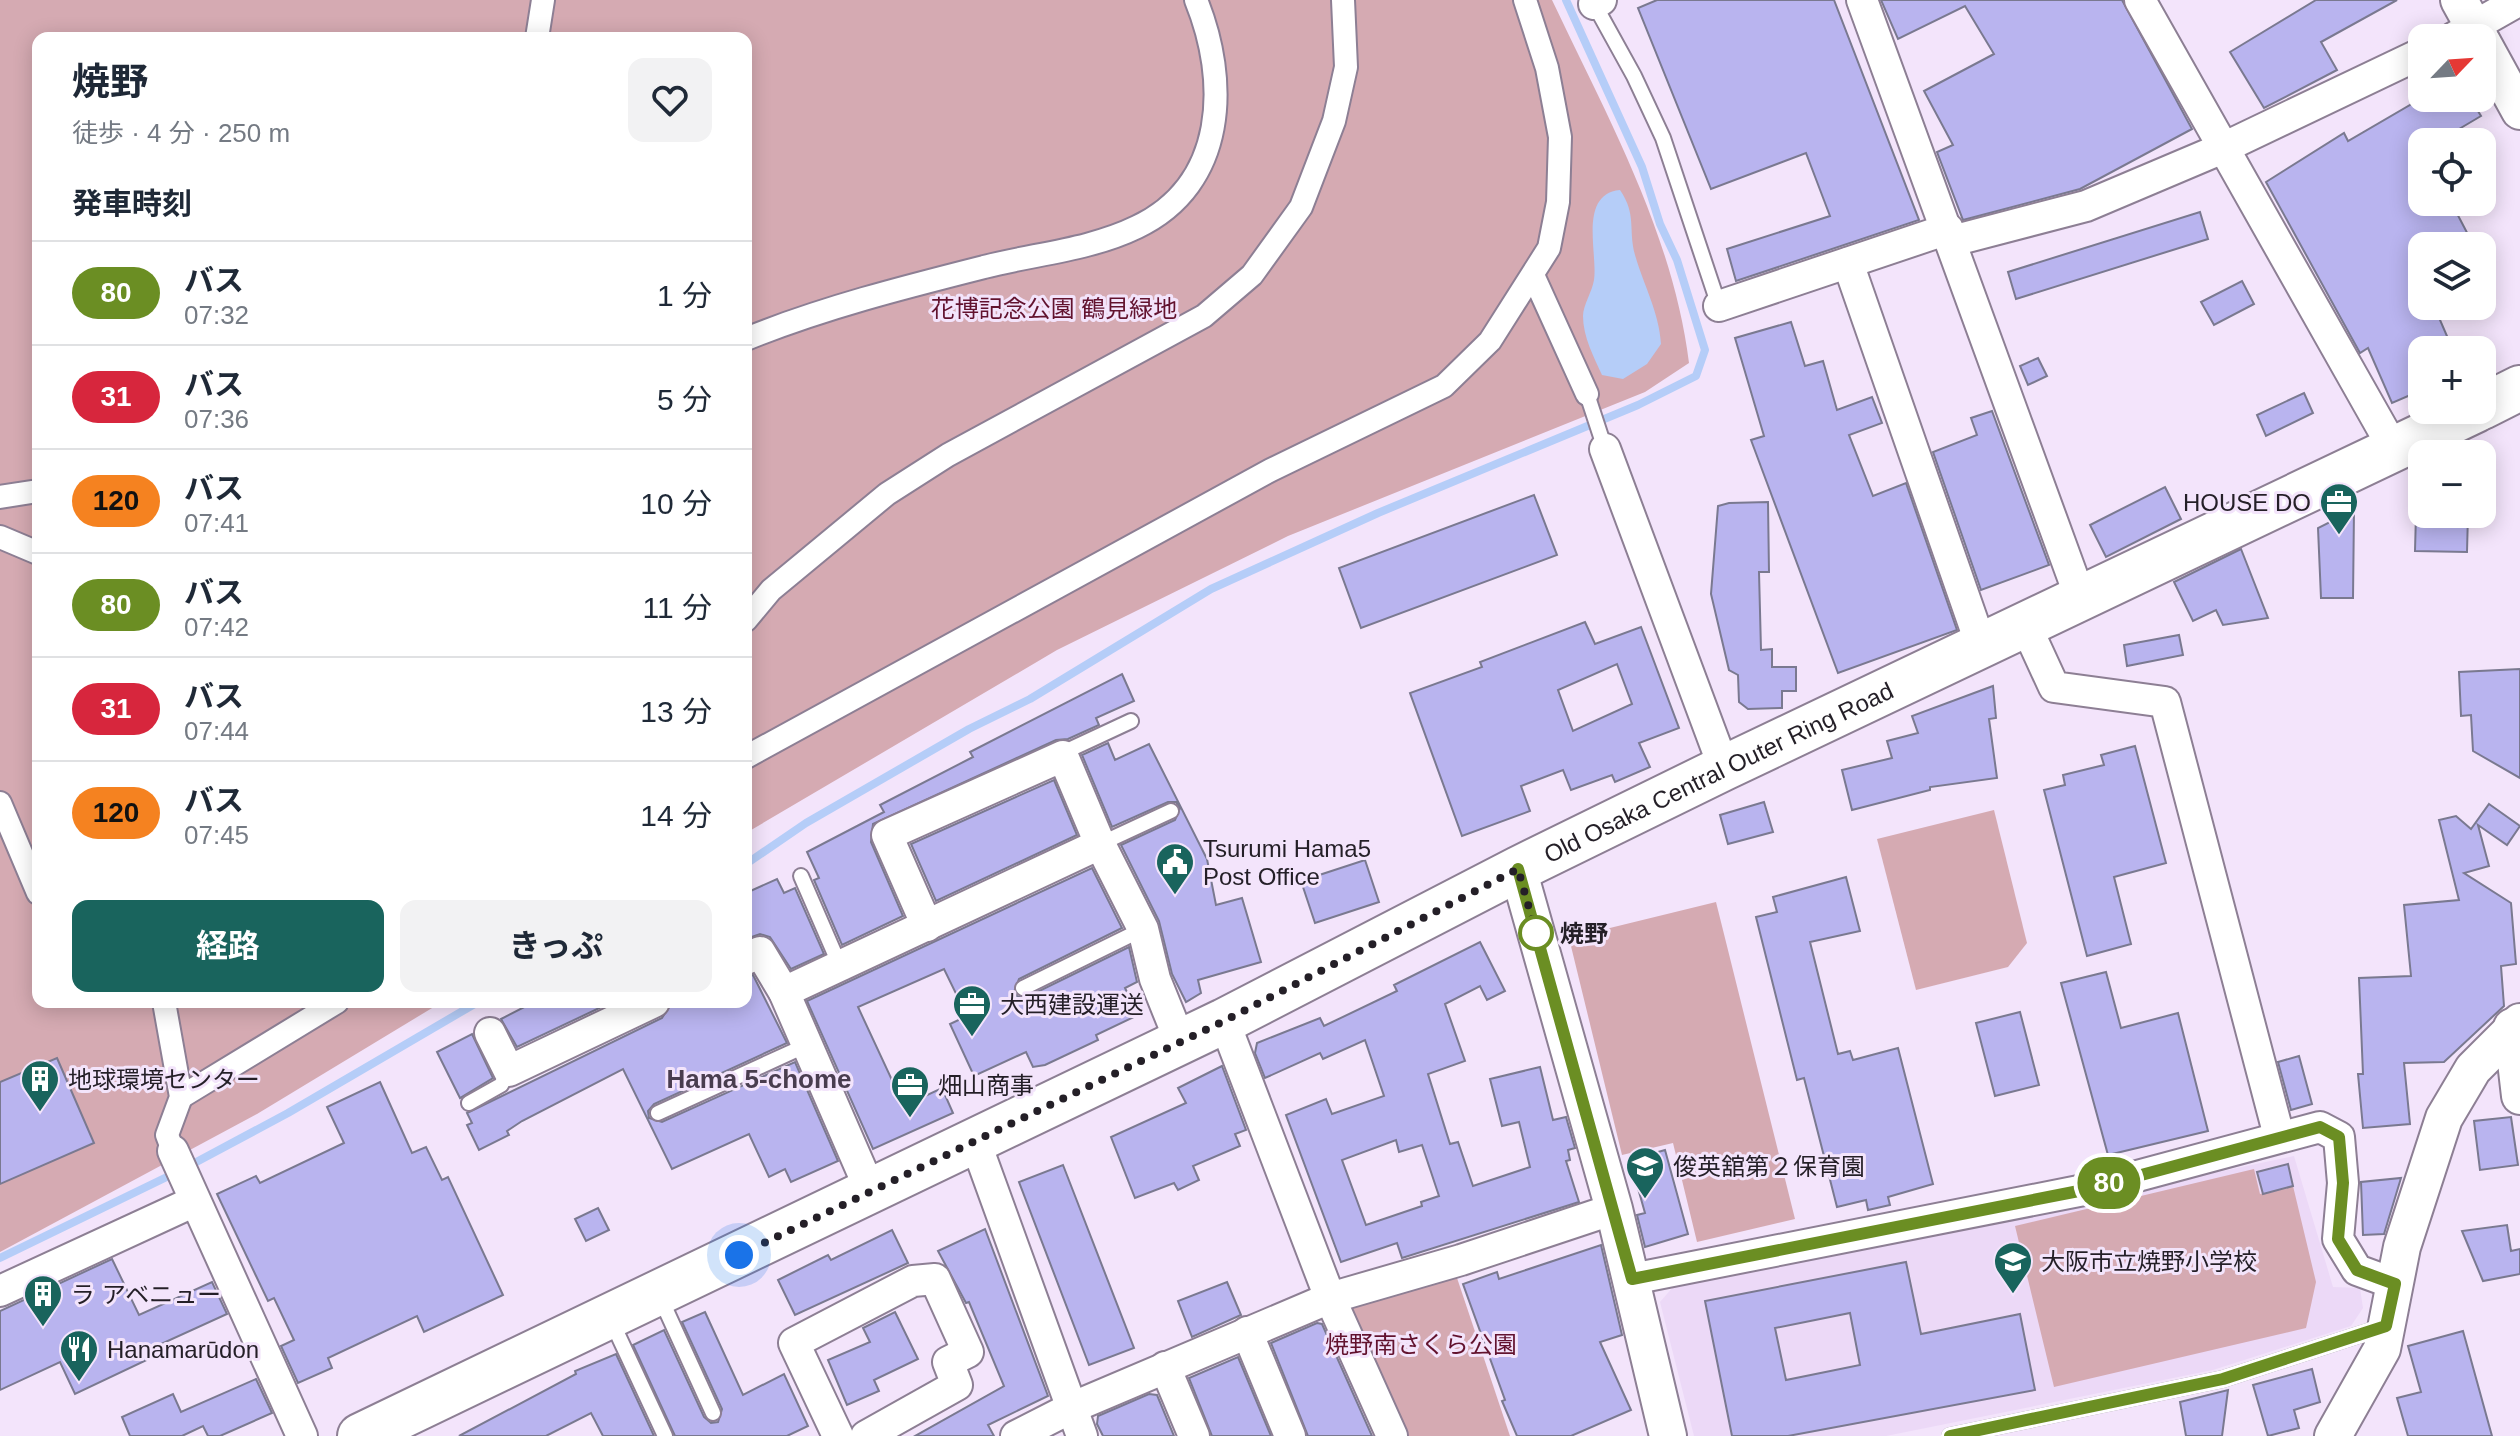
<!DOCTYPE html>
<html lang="ja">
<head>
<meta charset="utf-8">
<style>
  body { margin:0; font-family:Arial,"Noto Sans JP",sans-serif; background:#f2f2f3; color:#1f2937; height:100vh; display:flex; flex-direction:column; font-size:30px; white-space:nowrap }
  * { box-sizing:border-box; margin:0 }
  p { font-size:26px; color:#747a83 }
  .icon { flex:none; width:44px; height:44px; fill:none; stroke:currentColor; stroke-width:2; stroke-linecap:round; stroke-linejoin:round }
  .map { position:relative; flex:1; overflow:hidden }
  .panel { position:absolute; left:32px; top:32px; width:720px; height:976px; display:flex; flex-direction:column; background:#fff; border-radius:16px; box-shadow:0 4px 20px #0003 }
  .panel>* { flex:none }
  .badge { padding:0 16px; border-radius:26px; font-size:28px; line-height:52px }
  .needle { width:52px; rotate:65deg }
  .fabs { position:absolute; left:2408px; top:24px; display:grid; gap:16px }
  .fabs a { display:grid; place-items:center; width:88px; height:88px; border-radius:16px; background:#fff; box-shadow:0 4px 20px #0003; font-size:40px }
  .you { position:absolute; width:40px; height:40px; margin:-20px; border:6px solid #fff; border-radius:50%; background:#1a73e8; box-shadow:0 0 0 12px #1a73e833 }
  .map>.badge { position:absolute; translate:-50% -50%; box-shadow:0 0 0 4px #fff }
  h2 { padding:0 40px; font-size:30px; line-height:72px }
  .round { display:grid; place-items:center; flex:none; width:84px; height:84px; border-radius:16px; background:#f2f2f3 }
  .head { display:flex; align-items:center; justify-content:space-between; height:136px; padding:0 40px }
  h1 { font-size:38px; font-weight:700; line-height:60px }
  .action { display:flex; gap:16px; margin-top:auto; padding:16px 40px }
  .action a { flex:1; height:92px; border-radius:16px; background:#19645d; color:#fff; font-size:32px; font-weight:700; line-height:92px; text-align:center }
  .action a+a { background:#f2f2f3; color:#1f2937 }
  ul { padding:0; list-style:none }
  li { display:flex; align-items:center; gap:24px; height:104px; padding:0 40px; border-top:2px solid #e0e1e3 }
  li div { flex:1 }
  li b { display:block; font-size:30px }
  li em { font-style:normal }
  li .badge { min-width:88px; font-weight:700; text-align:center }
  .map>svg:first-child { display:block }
  .built { fill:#ecd9f7 }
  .green { fill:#d5aab2 }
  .water { fill:#b5cdf8 }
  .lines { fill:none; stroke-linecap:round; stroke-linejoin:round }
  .stream { stroke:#b5cdf8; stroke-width:8 }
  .building { fill:#b9b4ef; stroke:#7a7990; stroke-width:2; fill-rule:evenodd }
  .service-casing { stroke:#8d7f94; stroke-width:18 }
  .pedestrian-casing { stroke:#8d7f94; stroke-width:26 }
  .minor-casing { stroke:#8d7f94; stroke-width:34 }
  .tertiary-casing { stroke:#8d7f94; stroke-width:40 }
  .primary-casing { stroke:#8d7f94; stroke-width:48 }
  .service { stroke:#fff; stroke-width:14 }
  .pedestrian { stroke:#fff; stroke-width:22 }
  .minor { stroke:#fff; stroke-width:30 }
  .tertiary { stroke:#fff; stroke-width:36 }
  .primary { stroke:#fff; stroke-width:44 }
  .line-casing { stroke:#fff; stroke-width:18 }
  .line { stroke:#6b8e23; stroke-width:12 }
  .walk { stroke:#241f27; stroke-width:8; stroke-dasharray:0 14.4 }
  .stop-dot { fill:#fff; stroke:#6b8e23; stroke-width:4 }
  .labels { text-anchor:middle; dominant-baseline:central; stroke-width:6; stroke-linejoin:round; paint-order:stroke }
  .park-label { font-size:24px; fill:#62122e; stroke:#f3e4fb }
  .poi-label { font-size:24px; fill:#241f27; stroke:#f3e4fb; text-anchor:start }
  .street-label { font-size:24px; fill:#241f27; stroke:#f3e4fb }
  .stop-label { font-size:24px; font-weight:bold; fill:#241f27; stroke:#f3e4fb; text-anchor:start }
  .neighbourhood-label { font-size:26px; font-weight:bold; fill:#493d4f; stroke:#f3e4fb }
</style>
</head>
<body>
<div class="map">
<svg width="2520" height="1436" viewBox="0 0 2520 1436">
  <rect width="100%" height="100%" fill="#f3e4fb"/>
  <path class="built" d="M2294,1156l39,131 27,1 3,20 -12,18 -138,44 -327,66h-192l-34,-134 13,-15z"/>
  <g class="green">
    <path d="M0,0h1552c55,116 121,234 137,363l-44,29 -357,144 -231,114 -311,183v-795h-708v964h404l-185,112 -257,138z"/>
    <path d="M1994,810l33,133 -19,24 -92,23 -39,-151z"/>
    <path d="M1716,902l79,317 -98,23 -24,-99 -51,12 -53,-217z"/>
    <path d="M2254,1169l6,25 33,-8 23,96 -10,46 -252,59 -39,-161z"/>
    <path d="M1454,1269l56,167h-108l-52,-119 5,-17z"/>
  </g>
  <path class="water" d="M1620,190c17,25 8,39 15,65 9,31 24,57 26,89l-14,20 -24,15 -21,-4c-8,-18 -19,-38 -19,-59 0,-11 9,-24 11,-36 4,-26 -16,-86 26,-90z"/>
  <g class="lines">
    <g class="stream">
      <path d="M746,864l60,-41 163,-94 61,-30 181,-110 167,-76 260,-108 58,-29 9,-26 -28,-90 -17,-36 -18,-57 -76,-167"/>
      <path d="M187,1167l101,-54 190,-111"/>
      <path d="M0,1258l175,-85"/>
    </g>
  </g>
  <g class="building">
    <path d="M1657,0h177l85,220 -183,61 -9,-32 103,-33 -24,-63 -95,36 -73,-181z"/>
    <path d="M1881,0h241l70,129 -112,60 -117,31 -26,-68 16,-7 -29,-54 70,-37 -29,-48 -67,33z"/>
    <path d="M2316,0h81l-76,42 16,28 -73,38 -34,-56z"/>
    <path d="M2422,98h48l11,18 -44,26h-15v60h29l23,44h-52v60h12l19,44h-31v40l-30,13 -24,-55 -8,5 -94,-171 78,-49 4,8z"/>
    <path d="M2200,212l8,27 -192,60 -8,-27z"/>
    <path d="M2242,281l12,23 -40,21 -13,-23z"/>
    <path d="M1791,322l14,44 18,-5 14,49 35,-13 10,26 -33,12 24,61 33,-13 51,147 -119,43 -87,-233 13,-4 -29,-98z"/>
    <path d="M2038,358l9,18 -19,9 -8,-19z"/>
    <path d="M2304,393l9,20 -47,23 -9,-21z"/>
    <path d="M1992,411l57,154 -68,25 -48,-138 44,-17 -6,-17z"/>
    <path d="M2165,487l16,32 -75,38 -16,-32z"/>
    <path d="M1534,495l23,60 -196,73 -22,-60z"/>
    <path d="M1768,502l1,70h-10l2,78 11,-1v18h24v24h-14v17l-34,1 -9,-7 -1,-27 -9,-5 -18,-76 7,-88 11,-3z"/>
    <path d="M2354,510l-1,88h-32l-3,-70z"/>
    <path d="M2416,514h52l-1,38 -52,-1z"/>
    <path d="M2241,549l27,69 -45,7 -7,-15 -23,11 -19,-39z"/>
    <path d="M1585,622l10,22 46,-17 38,101 -40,15 11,24 -35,15 -3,-7 -41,15 -8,-20 -42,16 9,25 -68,25 -52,-143 72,-26 -2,-5zM1617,664l15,40 -59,27 -15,-41z"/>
    <path d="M2179,635l4,20 -56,11 -3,-21z"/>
    <path d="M2520,669v109l-47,-27 -2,-36 -10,1 -2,-44z"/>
    <path d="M1122,674l12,27 -38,17 3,7 -31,14 -12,1 -183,84 -2,18 32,74 -61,29 -28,-65 5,-2 -12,-26 77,-40 -4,-7 93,-48 -3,-5z"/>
    <path d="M1993,686l3,32 -7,1 8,59 -67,9v3l-78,20 -10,-40 50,-12 -5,-17 31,-8 -6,-17z"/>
    <path d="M1108,743l7,17 34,-16 58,115 9,46 26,-7 19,64 -63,18 3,13 -15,9 -14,-28 -13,-53 -38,-76 54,-25 5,-12 -4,-6h-8l-56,25 -30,-72z"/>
    <path d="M2135,746l31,117 -52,14 17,67 -44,12 -43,-166 21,-5 -2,-10 41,-10 -3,-10z"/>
    <path d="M1054,780l23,55 -141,66 -25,-57z"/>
    <path d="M1764,802l9,30 -45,12 -8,-29z"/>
    <path d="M2489,804l31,22 -13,19 -29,-20 11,41 -25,7 47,30 5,61 -15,2 3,40 -60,56 -40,1 6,61 -47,4 -5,-54h5l-4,-96 52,-2 -7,-71 55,-5 -20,-80 17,-4 15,13z"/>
    <path d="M1365,860l14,42 -64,21 -14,-42z"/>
    <path d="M1092,868l30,60 -103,51 -5,13 4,5h9l102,-50 8,35 -12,6 13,27 -42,20 2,5 -53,25 -12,2 -7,-15 -52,24 -24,-52 17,-8 -23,-47 -86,38 46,99 38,-18 11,25 -80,36 -66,-148z"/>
    <path d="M1846,877l14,54 -50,11 28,112 12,-3 3,9 45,-12 35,136 -45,13 2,8 -22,5 -2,-10 -29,7 -33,-129 -7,2 -41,-163 21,-5 -4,-15z"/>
    <path d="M777,879l7,14 11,-5 29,66 -33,15 -21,-32 -10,-3 -14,5v-46z"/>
    <path d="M1480,942l25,49 -18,9 -7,-14 -35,18 20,57 -37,13 22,70 8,-2 15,44 57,-19 -11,-45 -17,4 -12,-47 50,-12 13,53 13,-3 9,31 -7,2 2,10 -4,1 13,41 -177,56 -5,-15 -56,19 -55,-147 40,-16 6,15 52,-18 -19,-56 -42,19 -3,-6 -55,25 -10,-25 2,-10 63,-25 4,8 73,-35 -3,-6zM1396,1140l3,12 23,-7 17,51 -18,6 1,4 -56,19 -24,-65z"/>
    <path d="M2106,972l15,56 57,-15 30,118 -100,24 -47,-172z"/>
    <path d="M753,975l34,68 -133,61 -6,7 1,7 13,4 133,-60 43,99 -47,21 -6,-13 -16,8 -20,-43 -77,35 -49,-100 -101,52 -15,10 2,4 -30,15 -12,-25 5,-2 -5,-10 195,-95 10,-16h74v-25z"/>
    <path d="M534,1002h78l-95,45 -16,-28z"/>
    <path d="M2020,1012l19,73 -44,11 -19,-73z"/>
    <path d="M472,1034l21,44 -33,20 -23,-46z"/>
    <path d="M2299,1056l13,48 -21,6 -13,-48z"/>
    <path d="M57,1058l37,85 -94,41v-102z"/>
    <path d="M1222,1066l24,64 -11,4 5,12 -47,20 6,14 -21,10 -4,-7 -39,15 -24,-61 75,-34 -8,-15z"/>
    <path d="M380,1082l32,71 14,-6 16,33 6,-3 55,118 -79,37 -7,-16 -89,42 4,10 -34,15 -17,-37 13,-6 -20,-42 -6,3 -51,-107 39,-18 4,7 84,-40 -17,-36z"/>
    <path d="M2511,1117l7,48 -38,5 -6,-49z"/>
    <path d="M1665,1150l23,84 -43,13 -8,-32 8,-2 -15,-53z"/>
    <path d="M2288,1164l5,22 -30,8 -6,-22z"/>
    <path d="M1063,1165l71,183 -45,17 -70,-183z"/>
    <path d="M2401,1178l-17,56 -21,1 -2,-53z"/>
    <path d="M598,1208l11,22 -23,11 -11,-22z"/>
    <path d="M2507,1225l4,26 9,-2v25l-37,7 -21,-50z"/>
    <path d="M985,1229l63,167 -60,29 6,11h-79l89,-50 -35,-84 -3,1 -28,-52z"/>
    <path d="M892,1230l16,33 -113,52 -17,-35 50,-25 3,5z"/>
    <path d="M1601,1245l21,90 -22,7 31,68 -60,26h-54l-15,-35 3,-1 -42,-116 34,-12 2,7z"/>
    <path d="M112,1259l27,56 73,-33 15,32 -77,35 3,8 -78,37 -15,-32 -60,28v-79z"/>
    <path d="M1906,1262l15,72 99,-20 15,76 -247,46h-56l-27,-135zM1850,1313l10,52 -74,15 -11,-52z"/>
    <path d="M1227,1282l14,33 -49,22 -14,-36z"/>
    <path d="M705,1312l38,83 41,-21 24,52 -21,10h-112l-42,-91 31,-15 40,87 7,6 7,-1 4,-13 -40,-87z"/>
    <path d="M895,1312l23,47 -44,21 5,11 -32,14 -19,-45 42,-18 -7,-14z"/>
    <path d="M1317,1323l5,1 50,112h-64l-37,-93z"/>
    <path d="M2463,1331l29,105h-84l-11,-38 24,-6 -13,-46z"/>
    <path d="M616,1354l38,82h-51l-12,-23 -45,23h-87l117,-62 -1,-3z"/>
    <path d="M1238,1357l33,79h-59l-23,-58z"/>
    <path d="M2312,1369l8,33 -26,8 5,18 -31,8 -15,-51z"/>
    <path d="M256,1379l16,34 -52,23h-12l-5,-10 -21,10h-52l-8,-19 51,-23 8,18z"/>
    <path d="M2228,1390l-6,46h-36l-6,-34z"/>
    <path d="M1149,1394l8,1 17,41h-71l-6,-12 1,-8z"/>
  </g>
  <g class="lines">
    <defs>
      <g id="service">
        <path d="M1592,0l42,76 29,62 56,168"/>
        <path d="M1587,394l18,55"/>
        <path d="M1063,756l10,-8 58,-27"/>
        <path d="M1100,844l71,-33"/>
        <path d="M801,876l39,90"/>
        <path d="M1023,988l120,-59"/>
        <path d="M469,1103l32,-18 8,-14"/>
        <path d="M658,1113l149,-68"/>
        <path d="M660,1297l53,116"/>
        <path d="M611,1320l54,116"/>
        <path d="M1950,1436l273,-57 160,-52"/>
      </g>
      <g id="pedestrian">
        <path d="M537,38l6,-38"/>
        <path d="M1533,275l54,119"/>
        <path d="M746,339c76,-31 159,-52 238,-72 50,-13 106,-17 153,-40 90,-43 92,-146 59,-227"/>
        <path d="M0,497l38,-6"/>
        <path d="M0,537l38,16"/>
        <path d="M746,620l25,-30 116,-96 61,-39 256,-139 48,-41 49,-68 33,-86 12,-54 -3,-67"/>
        <path d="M746,757l525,-287 173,-84 46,-45 59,-93 9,-46 2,-65 -13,-69 -22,-68"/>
        <path d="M0,803l38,90"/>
        <path d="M164,1002l17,95 -14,38 6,16"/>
        <path d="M181,1097l156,-95"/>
      </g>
      <g id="minor">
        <path d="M1862,0l218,597"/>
        <path d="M2140,0l255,451"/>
        <path d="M1594,4l7,-4"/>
        <path d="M2453,38l67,-38"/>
        <path d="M1952,241l134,-35 137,-58 199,-95"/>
        <path d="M1848,263l133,382"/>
        <path d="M1719,306l229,-77"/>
        <path d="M1605,449l119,319"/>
        <path d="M2025,624l29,63 111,15 114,434"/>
        <path d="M927,926l-40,-91 176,-79 37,88 43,85 12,50 25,62"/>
        <path d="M746,959l14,-7 24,40 87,200"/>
        <path d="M784,992l316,-148"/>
        <path d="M1224,1021l106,277 62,138"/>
        <path d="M490,1033l19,38 145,-69"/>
        <path d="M975,1141l107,295"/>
        <path d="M173,1151l129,285"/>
        <path d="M1632,1279l457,-90 231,-62 19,10 4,46 -5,56 19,31 38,14"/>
        <path d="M0,1291l195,-90"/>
        <path d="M1247,1332l43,104"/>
        <path d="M1165,1367l29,69"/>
        <path d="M838,1436l-44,-93 119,-62 22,-2 33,73 -20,10 9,23 -91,51"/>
        <path d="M1016,1436l55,-28 259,-110 131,-38 153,-51"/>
      </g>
      <g id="tertiary">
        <path d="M2459,0l21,38"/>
        <path d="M2482,42l38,69"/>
        <path d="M1518,869l96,340 54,227"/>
        <path d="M2512,1027l8,69"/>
        <path d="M2333,1436l49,-87 20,-102 42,-129 29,-49 47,-47"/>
      </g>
      <g id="primary">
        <path d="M2482,407l38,-19"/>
        <path id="s1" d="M360,1436l864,-415 294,-152 206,-101 752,-358"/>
      </g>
    </defs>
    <use href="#service" class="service-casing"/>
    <use href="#pedestrian" class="pedestrian-casing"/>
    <use href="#minor" class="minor-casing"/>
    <use href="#tertiary" class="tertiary-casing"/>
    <use href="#primary" class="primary-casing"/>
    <use href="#service" class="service"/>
    <use href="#pedestrian" class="pedestrian"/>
    <use href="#minor" class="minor"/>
    <use href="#tertiary" class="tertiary"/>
    <use href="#primary" class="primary"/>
  </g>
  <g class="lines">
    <defs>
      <path id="line" d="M1518,869l114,410 457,-90 231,-62 19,10 4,46 -5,56 19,31 38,14 -9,42 -163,53 -273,57"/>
    </defs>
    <use href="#line" class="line-casing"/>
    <use href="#line" class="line"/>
    <path class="walk" d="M739,1255l485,-234 294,-152 18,64"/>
  </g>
  <defs>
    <symbol id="office-pin" viewBox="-11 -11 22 30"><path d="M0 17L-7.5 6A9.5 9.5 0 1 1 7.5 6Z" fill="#19645d" stroke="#f3e4fb"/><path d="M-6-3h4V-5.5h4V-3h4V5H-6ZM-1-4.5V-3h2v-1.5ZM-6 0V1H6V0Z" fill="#fff"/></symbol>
    <symbol id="civic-pin" viewBox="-11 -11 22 30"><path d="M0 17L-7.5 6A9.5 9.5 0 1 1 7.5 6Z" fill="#19645d" stroke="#f3e4fb"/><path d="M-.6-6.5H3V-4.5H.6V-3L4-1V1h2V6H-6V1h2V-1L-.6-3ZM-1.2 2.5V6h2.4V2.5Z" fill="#fff"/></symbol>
    <symbol id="building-pin" viewBox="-11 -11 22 30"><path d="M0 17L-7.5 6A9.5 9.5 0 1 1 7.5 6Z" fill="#19645d" stroke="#f3e4fb"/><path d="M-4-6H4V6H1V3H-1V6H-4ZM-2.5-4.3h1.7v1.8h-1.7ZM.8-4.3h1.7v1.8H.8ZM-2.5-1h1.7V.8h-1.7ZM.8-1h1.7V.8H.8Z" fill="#fff"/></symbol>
    <symbol id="school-pin" viewBox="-11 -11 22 30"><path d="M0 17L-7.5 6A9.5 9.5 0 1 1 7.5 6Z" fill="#19645d" stroke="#f3e4fb"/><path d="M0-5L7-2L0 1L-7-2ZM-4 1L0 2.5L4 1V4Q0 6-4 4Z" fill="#fff"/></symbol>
    <symbol id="restaurant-pin" viewBox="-11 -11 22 30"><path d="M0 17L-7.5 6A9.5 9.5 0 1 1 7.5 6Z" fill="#19645d" stroke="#f3e4fb"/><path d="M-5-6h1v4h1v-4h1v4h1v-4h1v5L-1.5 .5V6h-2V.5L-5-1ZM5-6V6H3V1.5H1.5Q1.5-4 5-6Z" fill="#fff"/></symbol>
  </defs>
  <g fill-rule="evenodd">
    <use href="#office-pin" x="2317" y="480" width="44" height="60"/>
    <use href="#civic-pin" x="1153" y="840" width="44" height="60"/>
    <use href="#office-pin" x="950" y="982" width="44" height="60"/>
    <use href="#building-pin" x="18" y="1057" width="44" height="60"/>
    <use href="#office-pin" x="888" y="1063" width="44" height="60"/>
    <use href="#school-pin" x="1623" y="1144" width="44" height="60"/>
    <use href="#school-pin" x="1991" y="1239" width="44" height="60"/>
    <use href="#building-pin" x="21" y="1272" width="44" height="60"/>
    <use href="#restaurant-pin" x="57" y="1327" width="44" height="60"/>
  </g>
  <circle class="stop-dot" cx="1536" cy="933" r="16"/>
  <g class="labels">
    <g class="park-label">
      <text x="1054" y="308">花博記念公園 鶴見緑地</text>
      <text x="1421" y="1344">焼野南さくら公園</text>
    </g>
    <g class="poi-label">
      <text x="2311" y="502" text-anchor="end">HOUSE DO</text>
      <text x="1203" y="848">Tsurumi Hama5<tspan x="1203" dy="28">Post Office</tspan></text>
      <text x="1000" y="1004">大西建設運送</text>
      <text x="68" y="1079">地球環境センター</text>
      <text x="938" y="1085">畑山商事</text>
      <text x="1673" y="1166">俊英舘第２保育園</text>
      <text x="2041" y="1261">大阪市立焼野小学校</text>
      <text x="71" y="1294">ラ アベニュー</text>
      <text x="107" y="1349">Hanamarūdon</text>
    </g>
    <g class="street-label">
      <text stroke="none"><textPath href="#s1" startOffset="1512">Old Osaka Central Outer Ring Road</textPath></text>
    </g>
    <g class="stop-label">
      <text x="1560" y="933">焼野</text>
    </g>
    <g class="neighbourhood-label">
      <text x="759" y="1079">Hama 5-chome</text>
    </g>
  </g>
</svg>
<div class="fabs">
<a><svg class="needle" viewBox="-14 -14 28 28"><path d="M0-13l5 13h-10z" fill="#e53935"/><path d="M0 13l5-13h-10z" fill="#747a83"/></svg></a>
<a><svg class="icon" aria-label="locate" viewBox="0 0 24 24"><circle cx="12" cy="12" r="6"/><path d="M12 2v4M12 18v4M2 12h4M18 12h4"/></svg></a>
<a><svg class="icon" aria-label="layers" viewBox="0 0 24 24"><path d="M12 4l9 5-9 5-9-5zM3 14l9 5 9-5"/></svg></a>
<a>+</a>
<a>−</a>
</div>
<div class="you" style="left:739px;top:1255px"></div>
<b class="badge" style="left:2109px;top:1183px;background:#6b8e23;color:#fff">80</b>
<section class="panel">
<div class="head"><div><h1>焼野</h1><p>徒歩 · 4 分 · 250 m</p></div><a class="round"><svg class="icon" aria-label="heart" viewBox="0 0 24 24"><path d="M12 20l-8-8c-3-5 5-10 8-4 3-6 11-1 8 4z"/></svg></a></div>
<h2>発車時刻</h2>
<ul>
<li><span class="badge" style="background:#6b8e23;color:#fff">80</span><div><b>バス</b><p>07:32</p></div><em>1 分</em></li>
<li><span class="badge" style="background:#d7263d;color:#fff">31</span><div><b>バス</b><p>07:36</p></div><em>5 分</em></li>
<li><span class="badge" style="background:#f58220;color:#111">120</span><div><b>バス</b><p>07:41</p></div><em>10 分</em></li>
<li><span class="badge" style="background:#6b8e23;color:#fff">80</span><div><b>バス</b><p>07:42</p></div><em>11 分</em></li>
<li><span class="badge" style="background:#d7263d;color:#fff">31</span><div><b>バス</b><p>07:44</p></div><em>13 分</em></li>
<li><span class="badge" style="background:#f58220;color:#111">120</span><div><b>バス</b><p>07:45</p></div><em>14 分</em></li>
</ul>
<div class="action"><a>経路</a><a>きっぷ</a></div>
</section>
</div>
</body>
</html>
